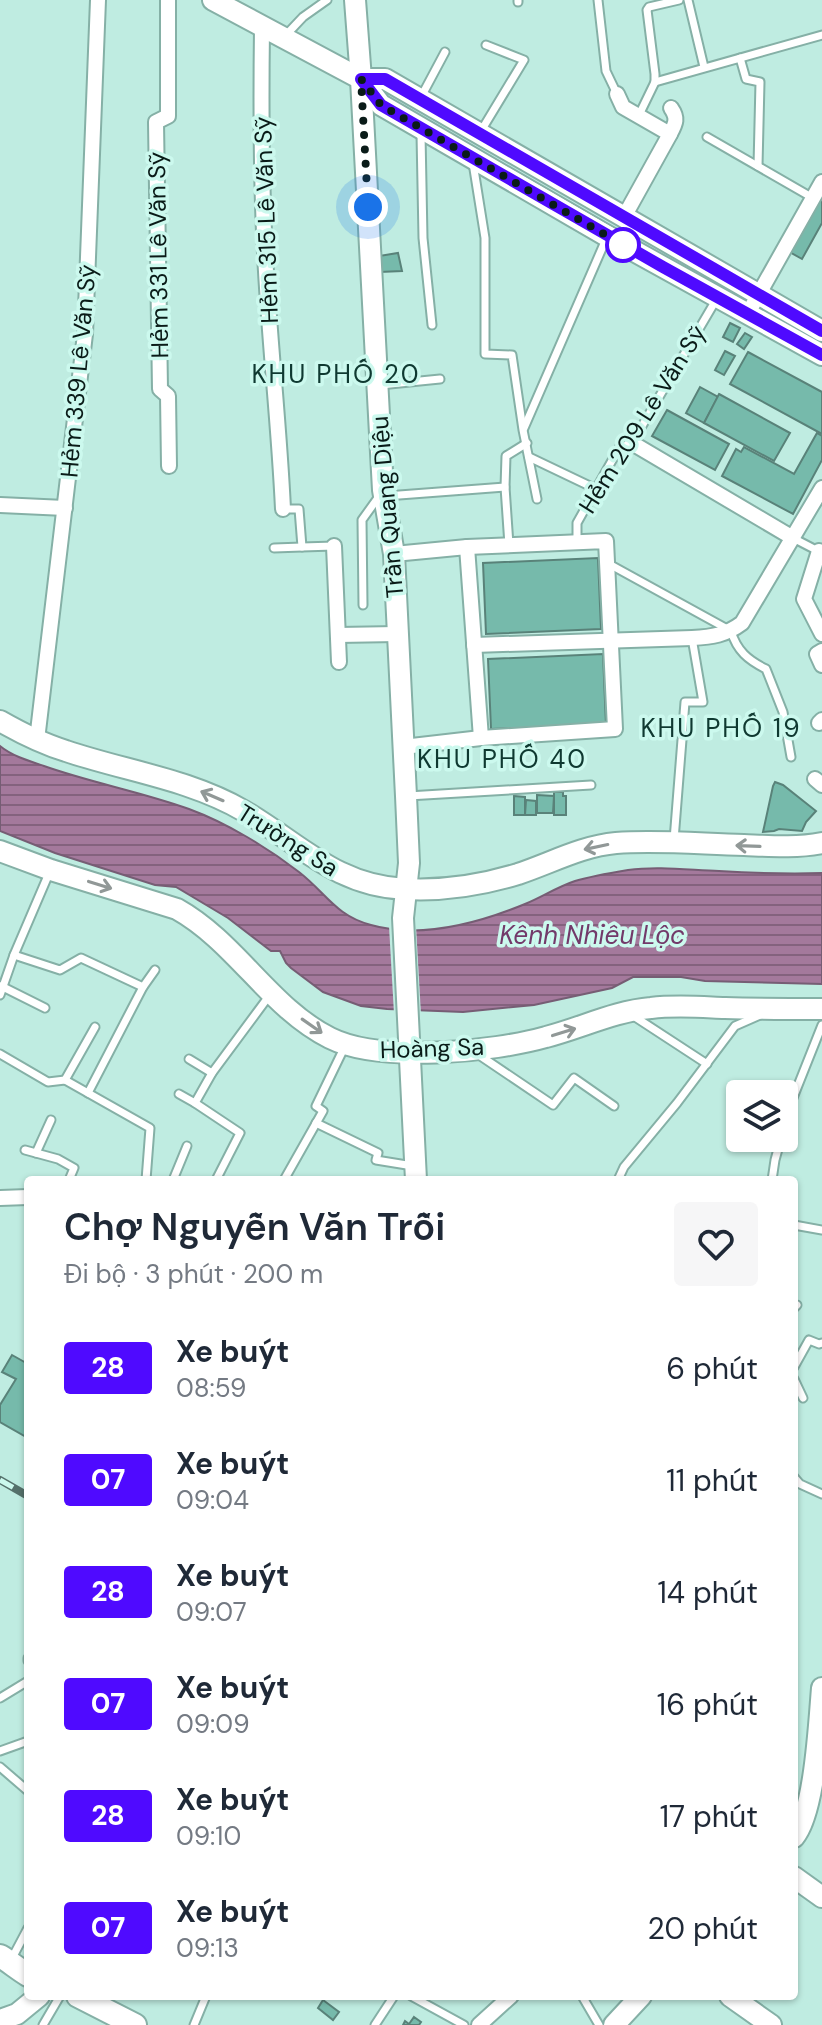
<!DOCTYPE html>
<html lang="vi">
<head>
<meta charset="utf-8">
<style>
  body { margin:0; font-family:"DM Sans",sans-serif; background:#f6f6f7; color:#1f2937; height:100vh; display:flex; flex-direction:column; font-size:30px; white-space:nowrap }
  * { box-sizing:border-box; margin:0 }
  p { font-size:26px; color:#747a83 }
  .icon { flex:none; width:44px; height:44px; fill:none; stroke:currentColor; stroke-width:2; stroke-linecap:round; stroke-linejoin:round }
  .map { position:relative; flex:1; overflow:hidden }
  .panel { position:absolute; left:24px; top:1176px; width:774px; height:824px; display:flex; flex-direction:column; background:#fff; border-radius:8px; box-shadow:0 2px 6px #0004 }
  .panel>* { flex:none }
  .badge { padding:0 16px; border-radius:6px; font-size:28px; line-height:52px }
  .controls { position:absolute; left:726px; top:1080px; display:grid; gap:16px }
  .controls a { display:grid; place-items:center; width:72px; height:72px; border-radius:8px; background:#fff; box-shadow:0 2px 6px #0004; font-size:40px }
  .you { position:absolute; width:40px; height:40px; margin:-20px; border:6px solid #fff; border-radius:50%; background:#1a73e8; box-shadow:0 0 0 12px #1a73e833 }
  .map>.badge { position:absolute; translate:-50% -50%; box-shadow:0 0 0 4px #fff }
  .round { display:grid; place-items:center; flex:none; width:84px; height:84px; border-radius:8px; background:#f6f6f7 }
  .overview { display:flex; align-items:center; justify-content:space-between; height:136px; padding:0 40px }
  h1 { font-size:38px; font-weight:600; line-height:60px }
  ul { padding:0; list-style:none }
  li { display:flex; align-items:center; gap:24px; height:112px; padding:0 40px }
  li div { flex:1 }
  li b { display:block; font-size:30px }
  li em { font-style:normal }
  li .badge { min-width:88px; font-weight:700; text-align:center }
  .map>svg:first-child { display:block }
  .water { fill:url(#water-rules); stroke:#765d74; stroke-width:2 }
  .pier { fill:#bfece1 }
  .building { fill:#76baab; stroke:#598279; stroke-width:2 }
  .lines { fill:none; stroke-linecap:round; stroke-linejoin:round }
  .lane-casing { stroke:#85b0a6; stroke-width:11 }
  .street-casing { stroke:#85b0a6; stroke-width:18 }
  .secondary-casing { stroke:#85b0a6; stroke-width:24 }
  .primary-casing { stroke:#85b0a6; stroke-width:26 }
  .lane { stroke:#fff; stroke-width:7 }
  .street { stroke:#fff; stroke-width:14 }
  .secondary { stroke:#fff; stroke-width:20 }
  .primary { stroke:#fff; stroke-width:22 }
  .rail-casing { stroke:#55716b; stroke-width:8 }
  .rail { stroke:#ccf9ee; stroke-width:5; stroke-dasharray:15; stroke-linecap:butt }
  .oneway { stroke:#919897 }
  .line-casing { stroke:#fff; stroke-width:18 }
  .line { stroke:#4f0aff; stroke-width:12 }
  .walk { stroke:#0a1b18; stroke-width:8; stroke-dasharray:0 14.4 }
  .stop-dot { fill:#fff; stroke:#4f0aff; stroke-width:4 }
  .labels { text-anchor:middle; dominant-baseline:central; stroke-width:7; stroke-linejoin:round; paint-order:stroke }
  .street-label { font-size:24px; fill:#0a1b18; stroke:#ccf9ee }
  .neighbourhood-label { font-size:26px; letter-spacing:2px; fill:#0f3931; stroke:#ccf9ee }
  .water-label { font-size:26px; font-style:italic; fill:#723a6a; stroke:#ccf9ee }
</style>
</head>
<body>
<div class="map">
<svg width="822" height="2025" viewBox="0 0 822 2025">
  <defs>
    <pattern id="water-rules" width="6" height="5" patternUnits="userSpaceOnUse" patternTransform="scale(2)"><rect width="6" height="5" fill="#a4799c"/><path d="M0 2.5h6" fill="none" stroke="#84627e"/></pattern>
  </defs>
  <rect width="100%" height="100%" fill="#bfece1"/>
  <path class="water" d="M0,746c12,10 29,15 44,20 48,17 98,26 145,43 38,14 79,39 110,63 27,21 37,44 72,53 49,14 108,-2 154,-21 17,-7 32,-17 50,-23 17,-5 35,-8 53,-11 30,-4 61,0 91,1 34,2 68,3 103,2v111l-117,-3 -24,-4h-48l-21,11 -78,17 -71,7 -76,-3 -26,-3 -38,-14 -32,-24 -5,-5 -6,-12h-9l-43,-33 -52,-31 -21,-2 -100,-32 -55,-22z"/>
  <path class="pier" d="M389,926h27l5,89 -27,-1z"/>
  <g class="building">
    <path d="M817,199l5,3v21l-20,36 -16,-9z"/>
    <path d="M398,253l4,18 -22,1 -1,-16z"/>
    <path d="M730,323l10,5 -7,14 -10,-5z"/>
    <path d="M745,333l7,4 -8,12 -7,-5z"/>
    <path d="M725,351l10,5 -11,19 -9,-5z"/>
    <path d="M748,352l74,40v42l-92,-50z"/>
    <path d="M700,387l18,10 -14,26 -18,-10z"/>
    <path d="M719,394l71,39 -16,28 -70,-38z"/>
    <path d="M667,410l62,34 -14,26 -63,-34z"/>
    <path d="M817,433l5,3v24l-29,54 -71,-38 14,-27 5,3 3,-5 50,27z"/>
    <path d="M598,558l3,71 -115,5 -3,-71z"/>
    <path d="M603,654l3,71 -115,4 -3,-70z"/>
    <path d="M775,782l8,3 33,26 -10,11 -4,9 -23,-2 -5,2 -11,1 10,-46z"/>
    <path d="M554,792h9v4h3v19h-12z"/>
    <path d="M537,795l17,1 -1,17h-16z"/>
    <path d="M514,796l11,1v18h-11z"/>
    <path d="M526,800l10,1v14h-11z"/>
    <path d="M12,1355l16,9v74l-28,-16v-17l16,-26 -14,-7z"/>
    <path d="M323,2000l16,12 -6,8 -15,-12z"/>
    <path d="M414,2017l7,5 -2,3h-16l2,-4 4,3z"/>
  </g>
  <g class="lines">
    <defs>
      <g id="lane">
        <path d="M518,0v2"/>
        <path d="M598,0l8,71 11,23"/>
        <path d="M688,0l16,67"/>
        <path d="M286,35l17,-18 24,-17"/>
        <path d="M740,58l6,21 14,3 -2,84"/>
        <path d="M655,82l167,-47"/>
        <path d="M421,97l24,-45"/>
        <path d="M639,115l16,-33v-8l-8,-64 2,-3 30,-7"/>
        <path d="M481,131l43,-71 -38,-15"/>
        <path d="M421,134l2,104 9,87"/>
        <path d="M707,137l106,61"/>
        <path d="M473,163l12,75v116l27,1 11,75 14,69"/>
        <path d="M380,385l60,-6"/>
        <path d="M524,428l83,-191"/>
        <path d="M529,457l67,32"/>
        <path d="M386,496l119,-9"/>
        <path d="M283,509h16l3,38 32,-1"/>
        <path d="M793,538l27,14"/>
        <path d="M577,542v-19l42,-75 13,-5 84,-143"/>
        <path d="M509,545l-4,-58 1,-31 21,-13"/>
        <path d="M274,548l28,-1"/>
        <path d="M609,564l122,67c6,20 17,29 35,38l17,43 8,45"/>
        <path d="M363,605l-1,-85 18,-25"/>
        <path d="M408,796l183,-11"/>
        <path d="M674,840l11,-138h18l-11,-64"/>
        <path d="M14,955l46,15 21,-12 62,29"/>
        <path d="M1,986l44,22"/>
        <path d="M0,995l14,-40 36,-84"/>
        <path d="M632,1015l75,49"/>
        <path d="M0,1054l48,28 17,-2 85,48 -4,52"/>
        <path d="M479,1055l74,50 21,-27 40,28"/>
        <path d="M189,1059l23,14"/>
        <path d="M65,1080l30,-53"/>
        <path d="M88,1093l55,-106 12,-17"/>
        <path d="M179,1094l16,9"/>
        <path d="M316,1123l62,30 -2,7 37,6"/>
        <path d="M784,1128l7,-25 31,-78"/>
        <path d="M25,1150l33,9 16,9 -5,12"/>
        <path d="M36,1153l15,-33"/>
        <path d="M173,1180l14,-34"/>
        <path d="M216,1180l24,-47 -45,-30 17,-30 57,-77"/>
        <path d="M284,1180l39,-69 -7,-5 29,-60"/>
        <path d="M618,1180l6,-13 53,-64 58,-77 25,-11"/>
        <path d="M772,1180l3,-20 6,-22"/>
        <path d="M794,1225l28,5"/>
        <path d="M794,1308l3,-3"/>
        <path d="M794,1367l15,-27 10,4 3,-1"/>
        <path d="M794,1379l9,19"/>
        <path d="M794,1477l6,7 22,10"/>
        <path d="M28,1658v3"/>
        <path d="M0,1698l28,-17"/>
        <path d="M0,1751l28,-10"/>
        <path d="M0,1767l28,24"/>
        <path d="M11,1960l17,-32"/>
        <path d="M411,1996l53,29"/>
        <path d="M582,1996l17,29"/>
        <path d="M43,2025l17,-29"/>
        <path d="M194,2025l12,-29"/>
        <path d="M375,2025l19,-29"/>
      </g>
      <g id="street">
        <path d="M168,0v116l-12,6 4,267 8,7 1,70"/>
        <path d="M262,28c-1,75 -1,150 3,225 4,85 14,170 18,256"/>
        <path d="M617,94l6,13 47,27 -46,83"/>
        <path d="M670,134c6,-11 8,-16 1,-26"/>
        <path d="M747,315l75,-133"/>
        <path d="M632,443l161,95"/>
        <path d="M0,505l65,3"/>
        <path d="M334,546l5,116"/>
        <path d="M467,547l14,191"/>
        <path d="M819,551l-15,48 18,35"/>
        <path d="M394,554l73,-7 139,-6 9,188 -134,9 -78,9"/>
        <path d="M338,635l59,-1"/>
        <path d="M474,645l218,-7c20,-1 34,-3 50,-15l80,-135"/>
        <path d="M822,651l-5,3 5,11"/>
        <path d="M819,723l3,-3"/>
        <path d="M37,740l48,-406 13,-334"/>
        <path d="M815,779l7,6"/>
        <path d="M0,1198l28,-1"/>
        <path d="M479,2025l32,-29"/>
      </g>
      <g id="secondary">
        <path d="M213,0l148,79 20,26 226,131 215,119"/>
        <path d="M355,0l6,79 22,411 11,64 12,242 3,67 -6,55 13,262"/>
        <path d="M361,79h24l437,252"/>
        <path d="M0,721c21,12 43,23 66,30 59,20 123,28 178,60 55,32 92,75 161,78 37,2 77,-4 113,-15 33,-11 64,-28 98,-31 42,-3 85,1 128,2 26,1 52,3 78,-2"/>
        <path d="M0,851l51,19 126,39c59,33 93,99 153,129 50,25 163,14 216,-1 35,-9 69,-26 105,-29 25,-3 49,-1 74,0 32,1 64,1 97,1"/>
        <path d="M794,1837c21,-25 25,-114 28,-149"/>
        <path d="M794,1877l28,20"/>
        <path d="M730,1996l41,29"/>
        <path d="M0,2020l17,-6 22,-18"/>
        <path d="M614,2025l27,-29"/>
      </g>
      <g id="primary">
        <path d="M0,1956c10,6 18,13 28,19"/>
        <path d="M78,1996l57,29"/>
      </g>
    </defs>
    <use href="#lane" class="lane-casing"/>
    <use href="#street" class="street-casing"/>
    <use href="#secondary" class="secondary-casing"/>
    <use href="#primary" class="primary-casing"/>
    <use href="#lane" class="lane"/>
    <use href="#street" class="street"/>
    <use href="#secondary" class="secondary"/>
    <use href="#primary" class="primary"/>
    <defs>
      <path id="rail" d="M0,1480l28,16"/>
    </defs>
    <use href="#rail" class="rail-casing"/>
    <use href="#rail" class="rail"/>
  </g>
  <defs><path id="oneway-shaft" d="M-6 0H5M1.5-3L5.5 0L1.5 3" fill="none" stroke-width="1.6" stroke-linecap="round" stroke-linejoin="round" transform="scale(2)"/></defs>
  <g class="oneway">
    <use href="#oneway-shaft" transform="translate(212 796) rotate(-157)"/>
    <use href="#oneway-shaft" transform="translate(748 846) rotate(-178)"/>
    <use href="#oneway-shaft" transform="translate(596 847) rotate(168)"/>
    <use href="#oneway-shaft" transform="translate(100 885) rotate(17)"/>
    <use href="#oneway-shaft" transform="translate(312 1026) rotate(35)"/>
    <use href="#oneway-shaft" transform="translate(564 1032) rotate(-17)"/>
  </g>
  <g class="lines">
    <defs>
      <path id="line" d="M822,331l-437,-252h-24l20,26 282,162 159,88"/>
    </defs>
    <use href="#line" class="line-casing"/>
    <use href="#line" class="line"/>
    <path class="walk" d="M368,207l-7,-128 20,26 254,147 -12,-7"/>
  </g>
  <circle class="stop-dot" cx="623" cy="245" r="16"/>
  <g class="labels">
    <g class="street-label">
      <text transform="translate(266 220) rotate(-92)">Hẻm 315 Lê Văn Sỹ</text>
      <text transform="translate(158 255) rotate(-91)">Hẻm 331 Lê Văn Sỹ</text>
      <text transform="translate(78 371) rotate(-85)">Hẻm 339 Lê Văn Sỹ</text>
      <text transform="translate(642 419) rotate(-58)">Hẻm 209 Lê Văn Sỹ</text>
      <text transform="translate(387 507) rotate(-95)">Trần Quang Diệu</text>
      <text transform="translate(288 840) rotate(32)">Trường Sa</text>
      <text transform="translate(432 1048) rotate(-2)">Hoàng Sa</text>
    </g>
    <g class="neighbourhood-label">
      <text x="336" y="374">KHU PHỐ 20</text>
      <text x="721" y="728">KHU PHỐ 19</text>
      <text x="502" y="759">KHU PHỐ 40</text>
    </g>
    <g class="water-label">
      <text x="592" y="935">Kênh Nhiêu Lộc</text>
    </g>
  </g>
</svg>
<div class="controls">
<a><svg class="icon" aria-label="layers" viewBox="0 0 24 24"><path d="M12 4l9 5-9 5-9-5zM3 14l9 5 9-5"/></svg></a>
</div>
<div class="you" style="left:368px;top:207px"></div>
<section class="panel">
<div class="overview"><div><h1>Chợ Nguyễn Văn Trỗi</h1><p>Đi bộ · 3 phút · 200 m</p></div><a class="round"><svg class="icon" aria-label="heart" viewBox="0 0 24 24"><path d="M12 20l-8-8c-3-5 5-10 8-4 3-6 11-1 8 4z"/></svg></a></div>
<ul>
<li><span class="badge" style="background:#4f0aff;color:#fff">28</span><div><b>Xe buýt</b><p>08:59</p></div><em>6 phút</em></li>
<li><span class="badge" style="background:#4f0aff;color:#fff">07</span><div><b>Xe buýt</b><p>09:04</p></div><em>11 phút</em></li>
<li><span class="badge" style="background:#4f0aff;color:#fff">28</span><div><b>Xe buýt</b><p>09:07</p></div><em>14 phút</em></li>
<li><span class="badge" style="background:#4f0aff;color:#fff">07</span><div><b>Xe buýt</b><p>09:09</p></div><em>16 phút</em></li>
<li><span class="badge" style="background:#4f0aff;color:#fff">28</span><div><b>Xe buýt</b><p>09:10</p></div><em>17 phút</em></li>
<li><span class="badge" style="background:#4f0aff;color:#fff">07</span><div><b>Xe buýt</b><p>09:13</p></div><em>20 phút</em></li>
</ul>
</section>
</div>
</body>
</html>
